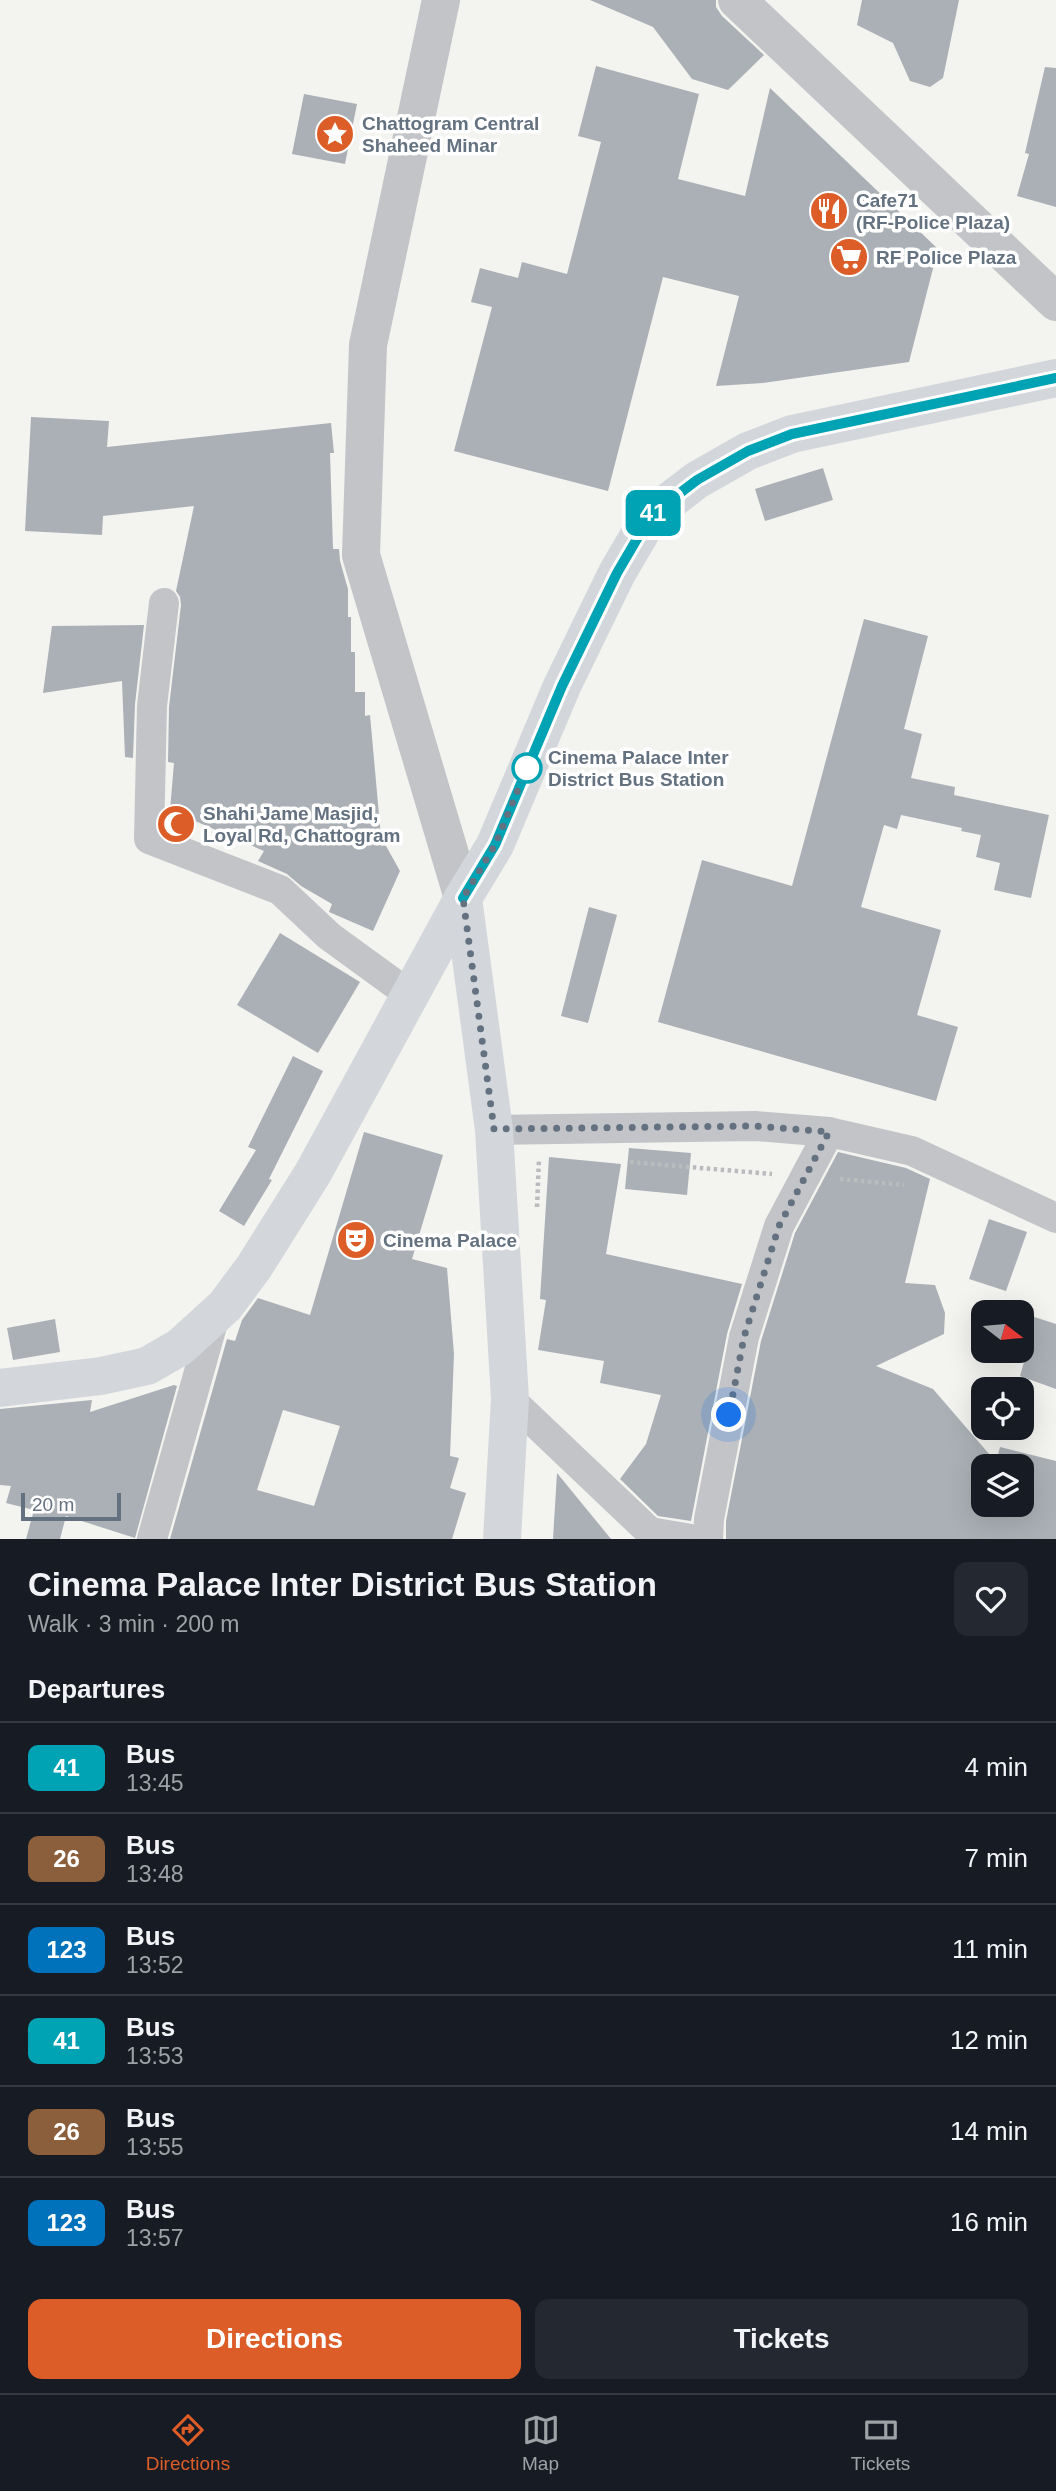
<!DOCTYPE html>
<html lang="en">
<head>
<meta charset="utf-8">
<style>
  body { margin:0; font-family:Arial,sans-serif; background:#242831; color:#f1f3f6; height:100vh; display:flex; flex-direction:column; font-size:26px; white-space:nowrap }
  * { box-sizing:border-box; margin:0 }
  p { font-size:23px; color:#9ea1a6 }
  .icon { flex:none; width:38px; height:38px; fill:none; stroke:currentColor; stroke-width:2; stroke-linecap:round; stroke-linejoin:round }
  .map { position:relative; height:1539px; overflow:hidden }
  .sheet { display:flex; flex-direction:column; background:#171b24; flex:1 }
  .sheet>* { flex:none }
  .badge { padding:0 14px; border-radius:10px; font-size:24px; line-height:46px }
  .needle { width:46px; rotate:106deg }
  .tools { position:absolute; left:971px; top:1300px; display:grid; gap:14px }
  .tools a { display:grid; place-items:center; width:63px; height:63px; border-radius:14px; background:#171b24; box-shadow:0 7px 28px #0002; font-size:35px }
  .scale { position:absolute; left:21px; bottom:18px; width:100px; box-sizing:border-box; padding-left:7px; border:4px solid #647180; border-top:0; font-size:19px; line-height:24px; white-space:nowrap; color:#647180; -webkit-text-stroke:5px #fff; paint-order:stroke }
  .you { position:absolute; width:35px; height:35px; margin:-18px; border:5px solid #fff; border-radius:50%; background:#1a73e8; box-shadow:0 0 0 10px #1a73e833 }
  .map>.badge { position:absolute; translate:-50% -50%; box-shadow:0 0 0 4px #fff }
  h2 { padding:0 28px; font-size:26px; line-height:63px }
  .round { display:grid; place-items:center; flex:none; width:74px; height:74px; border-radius:14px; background:#242831 }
  .headline { display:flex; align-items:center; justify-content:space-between; height:119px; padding:0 28px }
  h1 { font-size:33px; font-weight:700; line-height:52px }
  .primary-button { display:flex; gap:14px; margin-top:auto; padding:14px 28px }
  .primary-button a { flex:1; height:80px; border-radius:14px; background:#dc5d27; color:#fff; font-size:28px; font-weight:700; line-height:80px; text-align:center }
  .primary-button a+a { background:#242831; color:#f1f3f6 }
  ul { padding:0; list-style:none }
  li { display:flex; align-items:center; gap:21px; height:91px; padding:0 28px; border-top:2px solid #363941 }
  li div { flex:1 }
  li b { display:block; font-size:26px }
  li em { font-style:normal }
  li .badge { min-width:77px; font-weight:700; text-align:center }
  .menu { display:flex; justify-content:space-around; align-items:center; height:98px; border-top:2px solid #363941; background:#171b24; font-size:19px; color:#9ea1a6 }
  .menu a { display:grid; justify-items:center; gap:4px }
  .menu .on { color:#dc5d27 }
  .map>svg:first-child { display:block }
  .building { fill:#aab0b5; fill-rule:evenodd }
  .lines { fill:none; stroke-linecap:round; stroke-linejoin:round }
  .path { stroke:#b9bbbd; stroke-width:4.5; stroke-dasharray:3.5 3.5; stroke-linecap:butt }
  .minor { stroke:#c2c4c8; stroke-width:30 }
  .tertiary { stroke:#c2c4c8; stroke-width:38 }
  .secondary { stroke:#d3d7db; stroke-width:38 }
  .line-casing { stroke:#fff; stroke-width:16 }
  .line { stroke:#00a3b4; stroke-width:10 }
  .walk { stroke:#647180; stroke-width:7; stroke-dasharray:0 12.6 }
  .stop-dot { fill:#fff; stroke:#00a3b4; stroke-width:3.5 }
  .labels { text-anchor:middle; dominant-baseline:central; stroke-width:7; stroke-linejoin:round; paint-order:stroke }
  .poi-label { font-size:19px; font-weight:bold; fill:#647180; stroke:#fff; text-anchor:start }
  .stop-label { font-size:19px; font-weight:bold; fill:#647180; stroke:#fff; text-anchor:start }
</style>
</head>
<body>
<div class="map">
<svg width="1056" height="1539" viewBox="0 0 1056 1539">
  <rect width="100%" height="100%" fill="#f3f4f0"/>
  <g class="building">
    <path d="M590,0h126v7l6,9 42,39 -36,35 -36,-11 -39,-52z"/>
    <path d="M862,0h97l-16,78 -13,9 -20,-6 -17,-38 -36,-18z"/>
    <path d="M596,66l103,28 -21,85 67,17 25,-108 168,161 -29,113 -146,21 -47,3 23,-90 -76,-19 -55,214 -154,-40 38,-144 -21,-5 9,-34 38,10 4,-16 45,12 34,-132 -23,-6z"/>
    <path d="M1045,67l11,1v139l-39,-11 12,-42 -4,-1z"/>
    <path d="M304,94l53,10 -12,60 -53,-10z"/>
    <path d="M31,417l78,4 -2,26 224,-24 3,30h-4l3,96h6l1,12 8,28v28h3v35h4v40h10v24l5,-1 11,122 19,34 -27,60 -44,-19 3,-8 -31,-18 -14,-12 -29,-13 6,-10 -94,-41 4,-47 -6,-1 1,-55 12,-102 -1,-8 -4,-6 18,-85 -91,10 -1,19 -77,-4z"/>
    <path d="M823,468l10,32 -68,21 -10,-32z"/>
    <path d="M864,619l64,17 -24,93 18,5 -11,44 44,9 -1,8 95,20 -18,83 -37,-8 6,-27 -24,-6 5,-22 -20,-4 1,-3 -61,-13 -4,14 -13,-4 -23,82 80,23 -24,85 41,12 -22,74 -278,-79 44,-162 90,26z"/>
    <path d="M144,625l-9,79 -2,54 -8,-1 -3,-76 -79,12 9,-67z"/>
    <path d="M589,907l28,8 -29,108 -27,-7z"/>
    <path d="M280,933l80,49 -42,71 -81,-48z"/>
    <path d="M293,1056l30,15 -54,108 3,1 -28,46 -25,-15 37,-61 -8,-3z"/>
    <path d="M364,1132l79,23 -31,104 35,9 7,86 -4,102 9,2 -9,30 16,5 -14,46h-282l57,-200 8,2 7,-21 16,-22 52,17zM283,1410l57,16 -26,80 -57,-16z"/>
    <path d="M629,1148l62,5 -4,42 -62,-6z"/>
    <path d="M838,1152l68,16 24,11 -25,104 30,2 10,28 -1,21 -68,32 57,23 63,73 4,-15 56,14v78h-330v-18l35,-180 34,-108zM984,1466h38v39h-38z"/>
    <path d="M549,1157l72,7 -15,90 136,30 -15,50 -36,187 -33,-5 -38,-37 26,-35 15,-49 -61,-12 4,-22 -66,-11 8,-50 -6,-1z"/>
    <path d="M989,1219l38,13 -21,59 -37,-12z"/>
    <path d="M1022,1313l34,11v65l-36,-13 4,-14 -27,-8 1,-3h24z"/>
    <path d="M55,1319l5,33 -47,8 -6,-32z"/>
    <path d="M174,1385l3,1 -42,152 -69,-22 -6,23h-34l8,-29 -28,-7 5,-17 -11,-1v-76l92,-9 -2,12z"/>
    <path d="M557,1473l54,66h-58z"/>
  </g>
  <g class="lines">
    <g class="path">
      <path d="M630,1162l142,12"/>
      <path d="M840,1179l64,6"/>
      <path d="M537,1207l2,-48"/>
    </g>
    <g class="minor">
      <path d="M164,603l-12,103 -3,133 131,51 49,46 81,59"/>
      <path d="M494,1130l261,-4 74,6 83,19 144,67"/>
      <path d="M510,1399l140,133 41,7"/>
      <path d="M152,1539l63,-224"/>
      <path d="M708,1539l1,-20 35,-182 35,-111 50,-94"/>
    </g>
    <g class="tertiary">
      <path d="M441,0l-73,345 -7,210 102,343"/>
      <path d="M737,0l319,302"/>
    </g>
    <g class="secondary">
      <path d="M463,898l31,232 16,269 -8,140"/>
      <path d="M0,1388l101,-12 46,-10 33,-19 45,-41 29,-39 59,-94 150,-275 32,-53 67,-159 55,-113 34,-58 46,-35 51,-29 44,-17 264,-56"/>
    </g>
  </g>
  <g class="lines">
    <defs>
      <path id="line" d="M463,898l32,-53 67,-159 55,-113 34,-58 46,-35 51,-29 44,-17 264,-56"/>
    </defs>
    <use href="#line" class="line-casing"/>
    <use href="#line" class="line"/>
    <path class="walk" d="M527,768l-32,77 -32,53 31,231 261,-3 74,6 -50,94 -35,111 -15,78"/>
  </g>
  <defs>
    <symbol id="sight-disc" viewBox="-11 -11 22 22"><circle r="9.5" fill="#dc5d27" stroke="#fff"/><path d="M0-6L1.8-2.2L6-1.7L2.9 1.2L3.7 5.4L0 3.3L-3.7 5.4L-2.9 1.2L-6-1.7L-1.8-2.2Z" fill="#fff"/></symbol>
    <symbol id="restaurant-disc" viewBox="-11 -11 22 22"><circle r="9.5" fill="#dc5d27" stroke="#fff"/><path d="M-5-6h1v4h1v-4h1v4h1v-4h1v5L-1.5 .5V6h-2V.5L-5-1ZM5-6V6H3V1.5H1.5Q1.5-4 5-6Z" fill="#fff"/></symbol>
    <symbol id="supermarket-disc" viewBox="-11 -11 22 22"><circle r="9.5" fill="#dc5d27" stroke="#fff"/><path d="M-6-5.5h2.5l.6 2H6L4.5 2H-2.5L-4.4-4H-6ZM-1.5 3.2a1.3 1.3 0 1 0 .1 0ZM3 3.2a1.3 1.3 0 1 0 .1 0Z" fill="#fff"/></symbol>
    <symbol id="mosque-disc" viewBox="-11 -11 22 22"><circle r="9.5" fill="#dc5d27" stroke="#fff"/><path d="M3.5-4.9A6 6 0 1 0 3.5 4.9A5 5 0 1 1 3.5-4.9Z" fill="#fff"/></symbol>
    <symbol id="theatre-disc" viewBox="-11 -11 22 22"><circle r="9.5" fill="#dc5d27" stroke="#fff"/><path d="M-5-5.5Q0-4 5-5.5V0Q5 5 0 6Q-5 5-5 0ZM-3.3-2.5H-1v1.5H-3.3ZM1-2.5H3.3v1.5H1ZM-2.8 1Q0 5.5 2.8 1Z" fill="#fff"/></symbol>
  </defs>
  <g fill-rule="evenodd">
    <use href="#sight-disc" x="313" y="112" width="44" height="44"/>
    <use href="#restaurant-disc" x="807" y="189" width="44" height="44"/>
    <use href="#supermarket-disc" x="827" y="235" width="44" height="44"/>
    <use href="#mosque-disc" x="154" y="802" width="44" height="44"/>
    <use href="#theatre-disc" x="334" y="1218" width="44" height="44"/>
  </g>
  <circle class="stop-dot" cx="527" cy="768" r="14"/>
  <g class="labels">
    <g class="poi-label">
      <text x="362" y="123">Chattogram Central<tspan x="362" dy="22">Shaheed Minar</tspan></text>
      <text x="856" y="200">Cafe71<tspan x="856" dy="22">(RF-Police Plaza)</tspan></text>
      <text x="876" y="257">RF Police Plaza</text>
      <text x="203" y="813">Shahi Jame Masjid,<tspan x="203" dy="22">Loyal Rd, Chattogram</tspan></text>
      <text x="383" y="1240">Cinema Palace</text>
    </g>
    <g class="stop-label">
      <text x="548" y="757">Cinema Palace Inter<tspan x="548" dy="22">District Bus Station</tspan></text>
    </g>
  </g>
</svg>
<div class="tools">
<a><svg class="needle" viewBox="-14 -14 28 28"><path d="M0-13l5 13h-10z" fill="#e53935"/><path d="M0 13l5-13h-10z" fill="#9ea1a6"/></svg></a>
<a><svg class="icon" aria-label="locate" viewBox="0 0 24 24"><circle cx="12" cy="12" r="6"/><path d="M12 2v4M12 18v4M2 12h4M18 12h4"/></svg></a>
<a><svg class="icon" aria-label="layers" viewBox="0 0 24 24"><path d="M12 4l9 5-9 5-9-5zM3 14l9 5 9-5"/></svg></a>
</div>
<div class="scale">20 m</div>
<div class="you" style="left:729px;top:1415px"></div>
<b class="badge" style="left:653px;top:513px;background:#00a3b4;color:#fff">41</b>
</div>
<section class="sheet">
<div class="headline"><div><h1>Cinema Palace Inter District Bus Station</h1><p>Walk · 3 min · 200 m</p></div><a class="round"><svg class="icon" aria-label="heart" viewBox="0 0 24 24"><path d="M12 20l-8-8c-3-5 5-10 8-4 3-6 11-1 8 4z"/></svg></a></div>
<h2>Departures</h2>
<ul>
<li><span class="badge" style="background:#00a3b4;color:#fff">41</span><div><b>Bus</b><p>13:45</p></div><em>4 min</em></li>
<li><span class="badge" style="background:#8b5e3c;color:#fff">26</span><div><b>Bus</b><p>13:48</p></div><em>7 min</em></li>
<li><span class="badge" style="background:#0072bc;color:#fff">123</span><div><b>Bus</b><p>13:52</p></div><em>11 min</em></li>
<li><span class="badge" style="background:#00a3b4;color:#fff">41</span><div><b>Bus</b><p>13:53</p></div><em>12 min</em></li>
<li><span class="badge" style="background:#8b5e3c;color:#fff">26</span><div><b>Bus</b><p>13:55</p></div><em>14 min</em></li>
<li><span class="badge" style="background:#0072bc;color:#fff">123</span><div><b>Bus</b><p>13:57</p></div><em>16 min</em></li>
</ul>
<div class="primary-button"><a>Directions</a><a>Tickets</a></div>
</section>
<nav class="menu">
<a class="on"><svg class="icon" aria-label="directions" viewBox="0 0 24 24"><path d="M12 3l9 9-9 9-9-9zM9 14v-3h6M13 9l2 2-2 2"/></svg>Directions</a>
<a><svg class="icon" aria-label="map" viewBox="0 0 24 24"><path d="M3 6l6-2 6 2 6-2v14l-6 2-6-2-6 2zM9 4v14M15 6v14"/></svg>Map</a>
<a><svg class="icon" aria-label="tickets" viewBox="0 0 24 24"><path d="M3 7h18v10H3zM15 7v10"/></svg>Tickets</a>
</nav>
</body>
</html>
